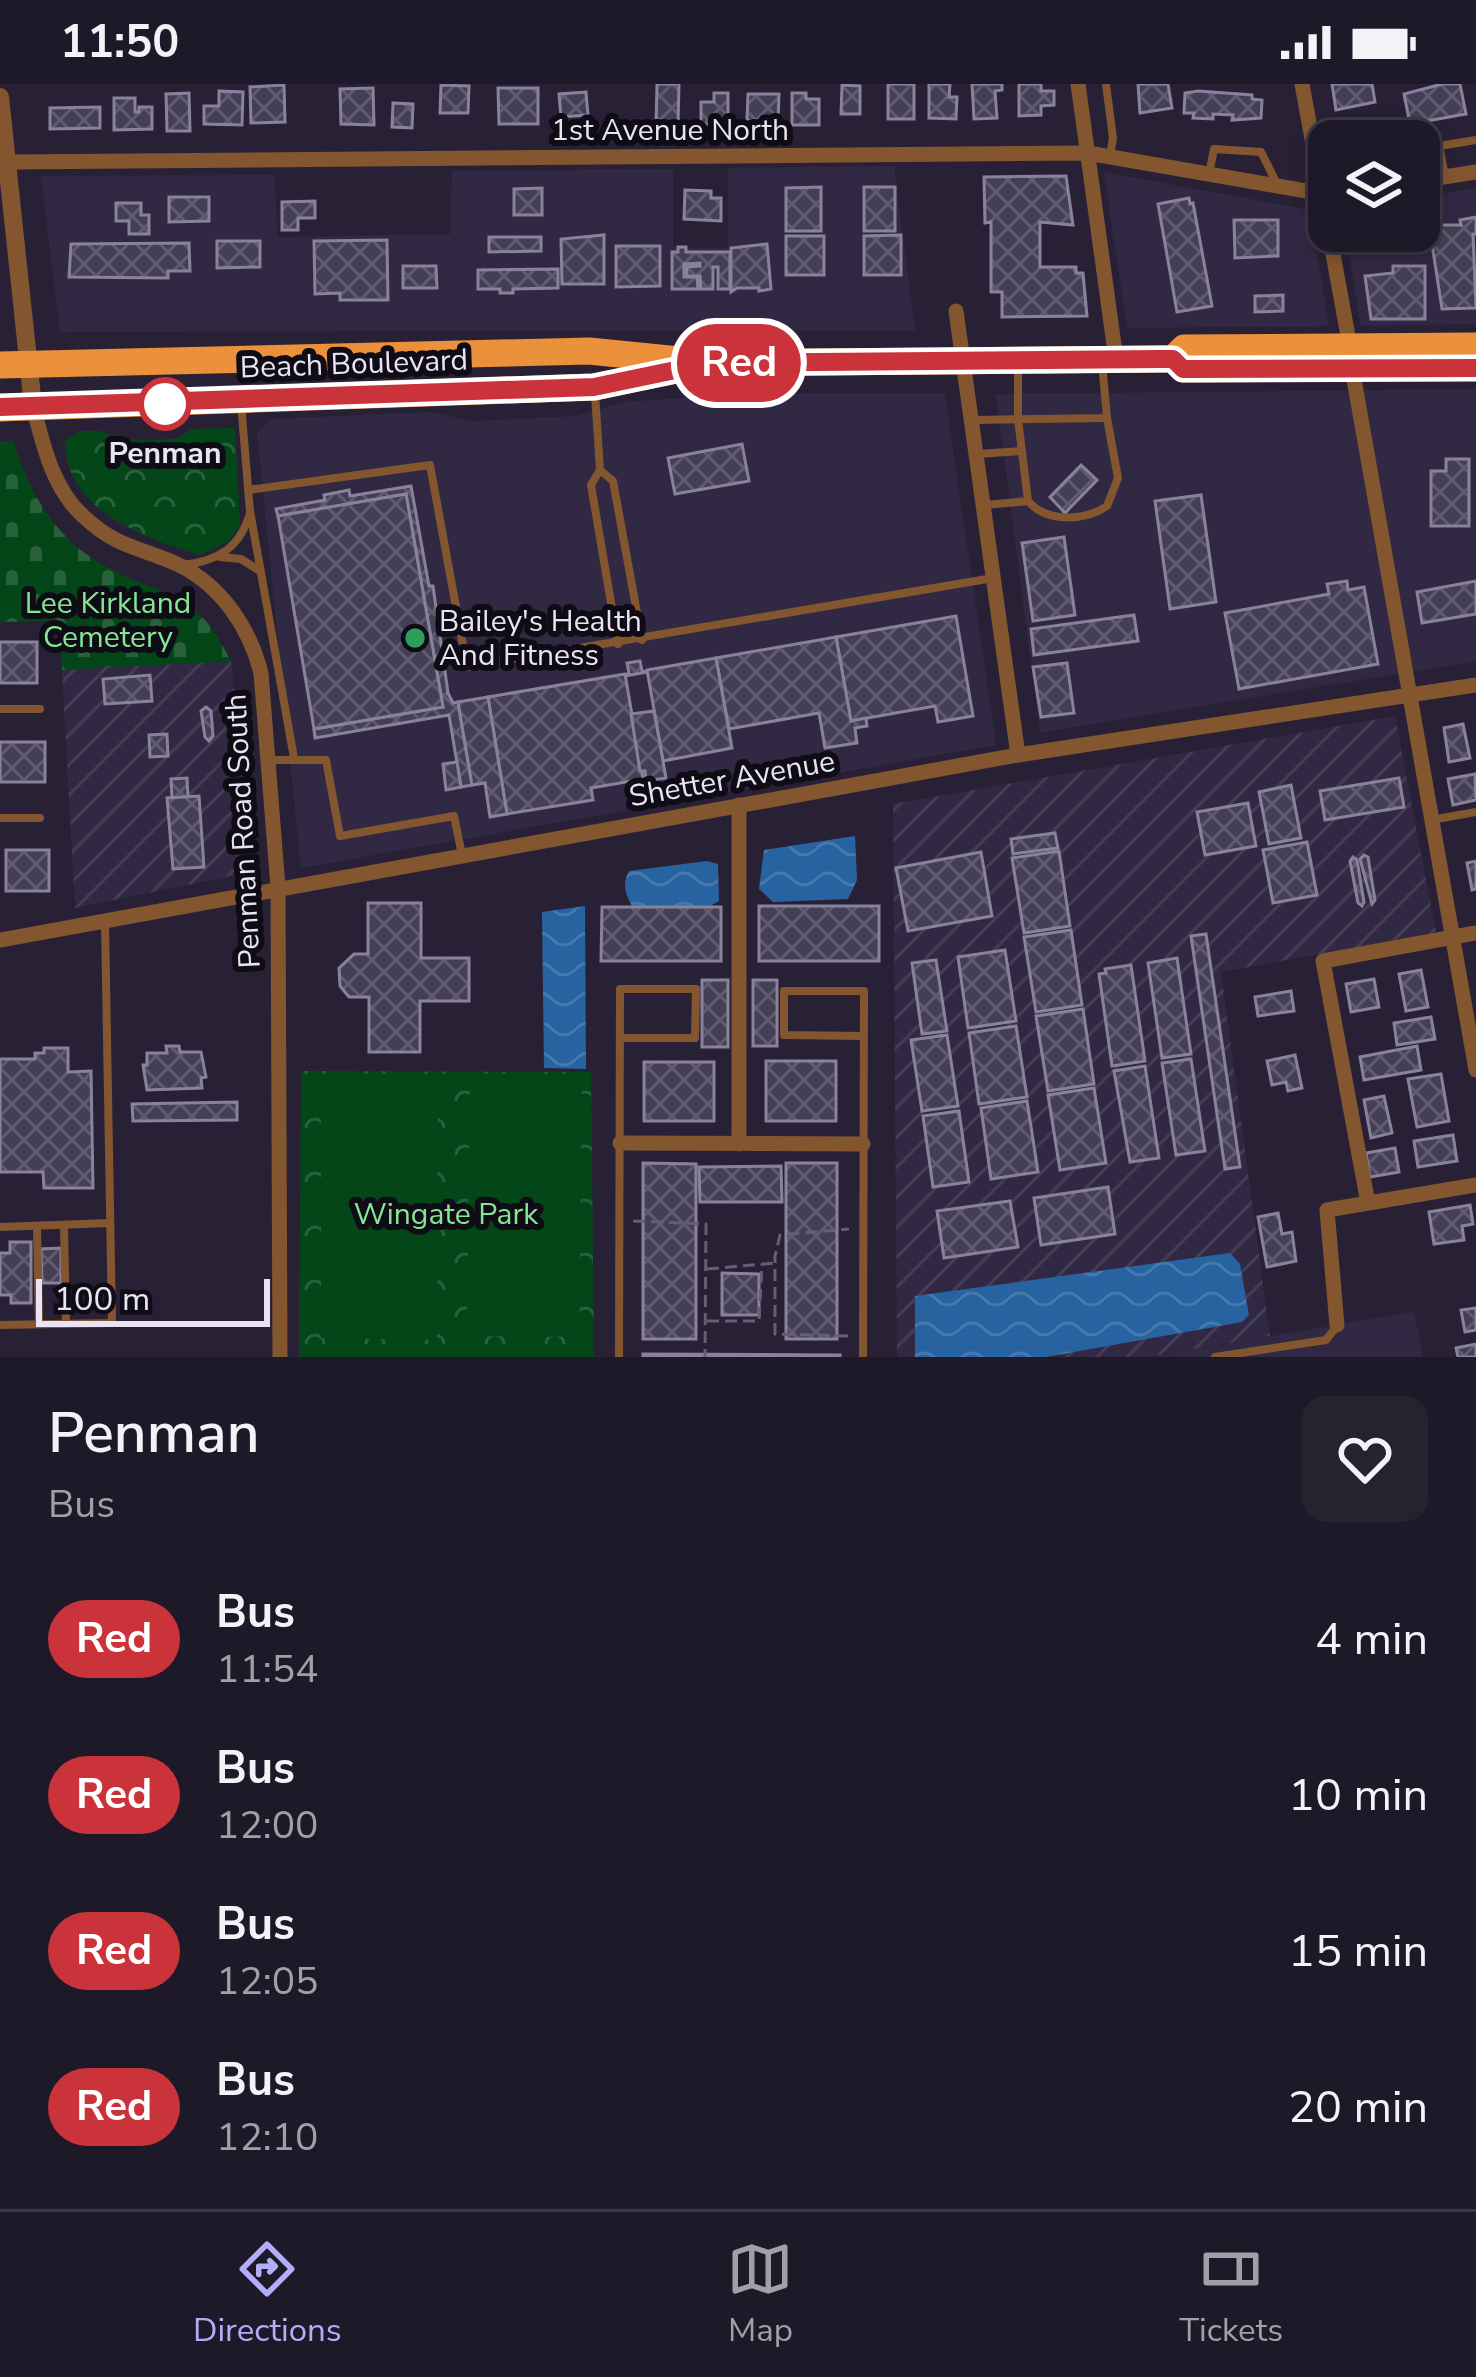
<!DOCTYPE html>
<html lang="en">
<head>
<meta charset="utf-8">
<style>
  body { margin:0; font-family:"Nunito Sans",sans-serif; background:#262230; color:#f1f3f6; height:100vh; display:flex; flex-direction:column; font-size:45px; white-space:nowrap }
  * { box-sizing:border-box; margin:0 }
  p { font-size:39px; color:#a1a0a8 }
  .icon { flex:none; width:66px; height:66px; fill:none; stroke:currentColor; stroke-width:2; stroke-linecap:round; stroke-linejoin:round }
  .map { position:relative; height:1273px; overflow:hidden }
  .details { display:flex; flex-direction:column; background:#1e1928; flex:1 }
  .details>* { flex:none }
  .badge { padding:0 24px; border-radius:39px; font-size:42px; line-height:78px }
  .tools { position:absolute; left:1308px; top:36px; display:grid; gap:24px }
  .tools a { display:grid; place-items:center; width:132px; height:132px; border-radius:24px; background:#1e1928; box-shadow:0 6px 18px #0003,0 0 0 3px #3c3845; font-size:60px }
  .scale { position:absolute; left:36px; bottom:30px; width:234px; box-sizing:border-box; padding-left:12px; border:6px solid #e8e4f3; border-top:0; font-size:33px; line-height:42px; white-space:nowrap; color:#e8e4f3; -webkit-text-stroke:9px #0f0c16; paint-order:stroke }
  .map>.badge { position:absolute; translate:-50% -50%; box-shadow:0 0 0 6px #fff }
  .round { display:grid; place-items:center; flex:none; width:126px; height:126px; border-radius:24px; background:#262230 }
  .head { display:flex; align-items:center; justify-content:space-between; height:204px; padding:0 48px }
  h1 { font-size:57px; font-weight:600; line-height:90px }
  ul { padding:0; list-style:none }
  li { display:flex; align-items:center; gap:36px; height:156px; padding:0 48px }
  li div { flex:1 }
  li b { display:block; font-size:45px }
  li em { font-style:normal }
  li .badge { min-width:132px; font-weight:700; text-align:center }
  .status { display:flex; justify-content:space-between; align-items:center; height:84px; padding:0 60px; background:#1e1928; direction:ltr }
  .status svg { height:33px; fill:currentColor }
  .tabs { display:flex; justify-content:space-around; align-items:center; height:168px; border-top:3px solid #3c3845; background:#1e1928; font-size:33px; color:#a1a0a8 }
  .tabs a { display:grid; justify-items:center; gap:6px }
  .tabs .on { color:#b2adf9 }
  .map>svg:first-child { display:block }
  .built { fill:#312843 }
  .industrial { fill:url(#industrial-furrows) }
  .cemetery { fill:url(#cemetery-stones) }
  .park { fill:url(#park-crowns) }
  .pitch { fill:#034618 }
  .water { fill:url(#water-waves) }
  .building { fill:url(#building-cross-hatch); stroke:#88829c; stroke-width:3 }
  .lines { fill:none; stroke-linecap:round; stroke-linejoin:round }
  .path { stroke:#655f72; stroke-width:3; stroke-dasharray:12 6; stroke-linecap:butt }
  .service { stroke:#835630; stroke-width:8 }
  .minor { stroke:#835630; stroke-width:15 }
  .tertiary { stroke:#835630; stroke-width:18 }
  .trunk { stroke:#ec913b; stroke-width:27 }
  .line-casing { stroke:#fff; stroke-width:27 }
  .line { stroke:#cb333b; stroke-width:18 }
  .stop-dot { fill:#fff; stroke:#cb333b; stroke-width:6 }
  .leisure-dot { fill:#2e9e5b; stroke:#0f0c16; stroke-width:4.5 }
  .labels { text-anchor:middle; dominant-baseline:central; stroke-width:12; stroke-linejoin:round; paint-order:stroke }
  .street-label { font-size:30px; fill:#e8e4f3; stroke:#0f0c16 }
  .stop-label { font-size:30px; font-weight:bold; fill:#e8e4f3; stroke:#0f0c16 }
  .park-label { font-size:30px; fill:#85e694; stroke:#0f0c16 }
  .poi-label { font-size:30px; fill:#e8e4f3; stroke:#0f0c16; text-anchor:start }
</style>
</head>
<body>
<div class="status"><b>11:50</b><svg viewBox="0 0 49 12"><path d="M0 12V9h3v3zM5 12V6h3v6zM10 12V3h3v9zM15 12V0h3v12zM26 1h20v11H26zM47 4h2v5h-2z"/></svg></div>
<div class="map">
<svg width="1476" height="1273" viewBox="0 0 1476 1273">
  <defs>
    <pattern id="industrial-furrows" width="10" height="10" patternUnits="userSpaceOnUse" patternTransform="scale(3)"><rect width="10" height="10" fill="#312843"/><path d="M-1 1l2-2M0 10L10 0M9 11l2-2" fill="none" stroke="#453d55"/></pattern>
    <pattern id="cemetery-stones" width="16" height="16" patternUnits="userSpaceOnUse" patternTransform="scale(3)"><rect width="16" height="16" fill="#034618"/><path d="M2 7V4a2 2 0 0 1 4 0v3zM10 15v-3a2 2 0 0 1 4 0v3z" fill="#28613a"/></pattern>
    <pattern id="park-crowns" width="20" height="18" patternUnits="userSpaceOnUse" patternTransform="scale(3)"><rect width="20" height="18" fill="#034618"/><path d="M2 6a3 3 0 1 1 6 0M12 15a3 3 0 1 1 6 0" fill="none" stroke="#28613a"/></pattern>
    <pattern id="water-waves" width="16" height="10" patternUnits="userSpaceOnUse" patternTransform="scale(3)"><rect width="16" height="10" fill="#2863a1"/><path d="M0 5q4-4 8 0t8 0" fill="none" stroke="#4779ae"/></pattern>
    <pattern id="building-cross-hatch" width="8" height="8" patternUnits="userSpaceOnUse" patternTransform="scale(3)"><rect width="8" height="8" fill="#453f56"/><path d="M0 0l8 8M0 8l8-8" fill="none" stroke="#605b6f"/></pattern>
  </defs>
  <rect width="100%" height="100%" fill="#282136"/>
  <g class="built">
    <path d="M894,82l21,164 -855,2 -19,-156 234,-1 2,62 173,-3 2,-63 221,-2v78l55,1v-80z"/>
    <path d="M1104,88l206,38 19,116 -202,2z"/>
    <path d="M1476,104v136l-115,2 -16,-95h74v-33z"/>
    <path d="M1476,305v272l-436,72 -44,-339z"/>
    <path d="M945,309l51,352 -695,123 -44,-435 14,-14 161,-7 40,9 104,-5 49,-14 110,-8z"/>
    <path d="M1414,1228l9,45h-276z"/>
  </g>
  <g class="industrial">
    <path d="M231,577l24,210 -180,37 -13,-238z"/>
    <path d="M1395,632l41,217 -215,39 49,364 -122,21h-251l-4,-553z"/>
  </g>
  <path class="cemetery" d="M0,357h13c17,52 41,96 90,124 64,36 89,18 128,96l-169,9 -4,-49 -58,1z"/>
  <g class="park">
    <path d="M235,344l5,97 -11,16 -28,14c-55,-16 -137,-45 -136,-115l16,-9h20l17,9 58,-1 16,-10z"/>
    <path d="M301,987l290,1 3,285h-295z"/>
  </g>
  <g class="pitch">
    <path d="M321,993h117l-1,263 -116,-2z"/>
    <path d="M470,993l112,1 -3,259 -112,-1z"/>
  </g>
  <g class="water">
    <path d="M855,752l2,44 -9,19 -75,3 -14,-13 5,-39z"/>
    <path d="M707,777l11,3 1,37 -9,5h-78c-7,-12 -10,-22 -3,-35z"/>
    <path d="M585,822l1,163 -42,-1 -2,-156z"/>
    <path d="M1230,1169l10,11 9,51 -7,7 -196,35h-131v-61z"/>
  </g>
  <g class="building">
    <path d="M657,0h22l-1,40h-22z"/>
    <rect x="888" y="0" width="26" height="35"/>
    <path d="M929,0h21l-1,13h8l-1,22 -27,-1z"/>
    <path d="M972,0h30v6l-7,1 2,27 -23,1z"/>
    <path d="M1019,0h22v7h13v14l-13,1v9l-22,1z"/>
    <path d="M1138,0h30l4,24 -32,5z"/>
    <path d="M1332,0h40l3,18 -39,8z"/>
    <path d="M1442,0h18l6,30 -56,10 -6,-30z"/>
    <path d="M284,1l1,37 -34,1 -1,-36z"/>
    <path d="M441,1l28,1 -1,27h-28z"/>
    <path d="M842,1l18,1v28h-19z"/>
    <path d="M373,4l1,37 -33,-1 -1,-35z"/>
    <path d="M498,4h40v36h-39z"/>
    <path d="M219,7l24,1 -1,33 -38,-1v-18h15z"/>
    <path d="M1198,7l54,4v4l10,1 -1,18 -29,2 1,-5 -20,-1v5l-20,-1 1,-5h-10l1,-20z"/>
    <path d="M586,8l2,23 -27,2 -2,-23z"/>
    <path d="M189,9l1,38h-23l-1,-37z"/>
    <path d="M714,9h14v31h-27v-22h13z"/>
    <path d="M792,9h14v6h13v26h-27z"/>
    <path d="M748,10h31l-1,27 -31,-1z"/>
    <path d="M114,14h21v14h4v-5h13v22l-38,1z"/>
    <path d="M393,19l20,1 -1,24 -20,-1z"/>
    <path d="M100,23v21l-50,1v-21z"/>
    <path d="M1379,41l3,16h-41l-2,-9z"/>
    <path d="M1066,92l7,49 -33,-3v45h36v6h7l4,43 -85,1v-25h-11v-70l-6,1 -1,-46z"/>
    <path d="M821,103v44h-35v-43z"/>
    <rect x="864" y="103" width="31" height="44"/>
    <path d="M542,104v27h-28v-26z"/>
    <path d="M685,106l26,1v7h10v23l-37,-2z"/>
    <path d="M169,113h40v24l-40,1z"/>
    <path d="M1189,114l1,6 3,-1 19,103 -35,6 -19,-108z"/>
    <path d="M315,117v17h-17v12h-16v-28z"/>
    <path d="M116,119h25v12h8v19h-20v-13h-13z"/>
    <path d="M1476,133v17h-3l3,74 -34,1 -13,-84h32l-1,-5z"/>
    <path d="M1234,136h44v36l-43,2z"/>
    <path d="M604,151v49h-42l-1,-45z"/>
    <path d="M901,151v40h-37v-39z"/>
    <rect x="786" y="152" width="38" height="39"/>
    <path d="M489,153h52v14l-52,1z"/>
    <path d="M387,156l1,60h-48v-7l-25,1 -1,-53z"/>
    <path d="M217,157h43v26l-43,1z"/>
    <path d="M189,159l1,28h-22v7l-99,-1 2,-33z"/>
    <path d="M767,160l4,45 -12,2v-3h-22l-6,4v-44z"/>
    <path d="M616,162h44v40l-44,1z"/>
    <path d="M678,163h8v5h44v37h-12v-22h-5v22h-12l-1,-13h-13v-9l13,-1v-3l-16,1v13h13l1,12h-26v-37h6z"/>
    <path d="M403,182h33l1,22h-34z"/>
    <path d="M1393,182h32v53h-54l-6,-43 28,-3z"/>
    <path d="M558,185v19l-45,1v4h-13v-4h-22v-19z"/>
    <path d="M1283,211v16l-28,1v-16z"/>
    <path d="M742,360l7,37 -74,13 -7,-36z"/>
    <path d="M1446,375h23v67h-38v-55h15z"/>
    <path d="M1081,381l16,15 -32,33 -15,-16z"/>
    <path d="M411,402l18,100h4l15,107 5,10 5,-1 14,83 -11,2 -12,-72 -134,23 -1,-9 129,-22 -37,-213 -128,22 -2,-7 49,-9 -1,-5 25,-5 1,6z"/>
    <path d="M406,410l37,213 -129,22 -36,-213z"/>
    <path d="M1201,411l15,107 -46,7 -15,-108z"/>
    <path d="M1064,453l11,78 -42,6 -11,-78z"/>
    <path d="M1347,497l1,9 16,-3 14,77 -139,25 -14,-76 104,-19 -2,-10z"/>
    <path d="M1476,497v33l-54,9 -5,-31z"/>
    <path d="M1134,531l4,26 -104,14 -3,-26z"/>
    <path d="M956,532l17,100 -35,6 -3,-16 -84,15 -15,-84z"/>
    <path d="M836,553l15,84 15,-3 1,8 -12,2 2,15 -32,5 -6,-35 -90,16 -13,-71z"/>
    <rect x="0" y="558" width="37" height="41"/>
    <path d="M716,574l16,90 -69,13 -16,-91z"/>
    <path d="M640,577l2,10 5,1 -22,4 4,-3 -2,-10z"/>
    <path d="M1067,579l7,50 -33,4 -8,-50z"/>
    <path d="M625,590l18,105 -52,9 2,12 -86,14 -19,-117z"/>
    <path d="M150,591l2,26 -47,3 -2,-25z"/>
    <path d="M488,613l19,117 -17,3 -5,-34 -13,2 -14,-83z"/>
    <path d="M206,623l5,4 2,25 -4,5 -4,-4 -4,-26z"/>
    <path d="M654,627l12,67 -20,3 -1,-10h-5l-9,-57z"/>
    <path d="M1463,640l7,34 -21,4 -5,-34z"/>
    <path d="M167,650l1,22 -18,1 -1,-22z"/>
    <rect x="0" y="658" width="45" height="40"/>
    <path d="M457,678l4,25 -15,3 -3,-26z"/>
    <path d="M1475,690l1,26 -23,5 -5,-26z"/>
    <path d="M187,694l1,19 -16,1 -1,-19z"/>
    <path d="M1399,694l5,29 -79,13 -5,-29z"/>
    <path d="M1291,701l10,53 -32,6 -10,-52z"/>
    <path d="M199,712l5,71 -31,2 -6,-71z"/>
    <path d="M1248,719l8,43 -51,9 -8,-43z"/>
    <path d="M1055,749l3,15 -45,6 -2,-15z"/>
    <path d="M1307,758l10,53 -44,8 -10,-53z"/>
    <rect x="6" y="766" width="43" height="41"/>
    <path d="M1059,767l11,75 -46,7 -12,-75z"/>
    <path d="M981,768l11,64 -84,15 -12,-63z"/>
    <path d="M1364,771l4,2 7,43 -3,4 -12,-45z"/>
    <path d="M1353,773l4,3 7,42 -2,4 -4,-3 -8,-42z"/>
    <path d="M1476,777v28l-4,1 -5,-27z"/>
    <path d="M368,819h53v55h48v43h-49v51h-51v-55h-20l-9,-11 -1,-18 15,-14h14z"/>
    <rect x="759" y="822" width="120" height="55"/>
    <path d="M602,823h119v54h-120z"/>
    <path d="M1071,846l11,75 -46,7 -12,-75z"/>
    <path d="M1206,850l34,233 -15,2 -34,-233z"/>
    <path d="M1005,866l11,71 -48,7 -10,-71z"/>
    <path d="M1177,874l14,96 -29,4 -14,-95z"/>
    <path d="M936,876l11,71 -25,3 -10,-71z"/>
    <path d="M1131,881l14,96 -33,5 -13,-92 7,-1 -1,-4z"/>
    <path d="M1421,886l7,37 -22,4 -7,-37z"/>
    <path d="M1374,895l5,28 -28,5 -5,-28z"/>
    <rect x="702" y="896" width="26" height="67"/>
    <rect x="753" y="896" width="24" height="66"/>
    <path d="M1291,907l3,20 -36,5 -3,-19z"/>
    <path d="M1083,925l11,75 -46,7 -12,-75z"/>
    <path d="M1431,933l4,22 -38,6 -3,-22z"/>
    <path d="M1016,942l11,71 -48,7 -10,-71z"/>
    <path d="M947,951l11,71 -36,5 -11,-71z"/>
    <path d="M166,962h13l1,6h21l5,25 -5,1 1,10 -55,2 -4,-25h4v-12h20z"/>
    <path d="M1417,962l4,24 -57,10 -4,-23z"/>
    <path d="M44,964h24v24l23,-1 2,117h-49l-1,-16h-43v-113h35v-6h9z"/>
    <path d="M1295,971l7,33 -14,3 -2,-9 -14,3 -5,-24z"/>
    <path d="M1191,975l14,92 -29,4 -14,-92z"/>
    <rect x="766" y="977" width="70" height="60"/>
    <rect x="644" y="978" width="70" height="59"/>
    <path d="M1145,982l14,92 -29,4 -16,-91z"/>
    <path d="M1441,990l8,47 -32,6 -9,-48z"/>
    <path d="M1094,1004l12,75 -46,7 -12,-75z"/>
    <path d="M1384,1012l8,37 -21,5 -7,-38z"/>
    <path d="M1027,1017l11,71 -47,7 -10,-71z"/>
    <path d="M237,1018v18l-104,1 -1,-17z"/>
    <path d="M959,1027l10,71 -36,5 -10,-71z"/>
    <path d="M1453,1051l4,26 -39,6 -4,-26z"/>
    <path d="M1395,1064l4,24 -29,5 -4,-24z"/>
    <path d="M643,1079l53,1v175h-53z"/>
    <rect x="786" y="1079" width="51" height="176"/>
    <path d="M781,1082l1,36h-82l-1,-35z"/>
    <path d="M1108,1103l7,47 -74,11 -7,-47z"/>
    <path d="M1010,1117l8,46 -74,11 -7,-47z"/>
    <path d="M1470,1121l3,19 -11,2 2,14 -30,4 -5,-32z"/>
    <path d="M1278,1129l4,21 10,-2 4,29 -29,6 -9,-50z"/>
    <path d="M10,1158h21v61h-20v-8h-11v-42h10z"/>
    <path d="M61,1164v35h-19l-1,-34z"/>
    <path d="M722,1189l37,1v41h-37z"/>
    <path d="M1476,1224v22l-11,2 -4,-22z"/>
    <path d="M1476,1260v13h-18l-2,-9z"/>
    <path d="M643,1270l197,1v2h-197z"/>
  </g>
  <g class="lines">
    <g class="path">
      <path d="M633,1137l73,3 -1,133"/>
      <path d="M707,1185l68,-6"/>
      <path d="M707,1237h52l3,-57"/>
      <path d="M848,1252l-73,-2v-78l5,-21 69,-6"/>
    </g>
    <g class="service">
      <path d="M1106,0l7,54 -3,18"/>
      <path d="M1209,90l5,-25 47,3 17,34"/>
      <path d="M1445,92l-6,-30 37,-6"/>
      <path d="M595,310l5,76"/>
      <path d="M241,319l9,108 44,247"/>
      <path d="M973,336l134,-2 -5,-55"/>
      <path d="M978,370l43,-3"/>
      <path d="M248,406l182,-25 37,202 526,-89"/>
      <path d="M1028,417c19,22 57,20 79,5l11,-28 -11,-60"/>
      <path d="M985,421l43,-4 -10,-82v-51"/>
      <path d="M220,473l21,2 19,12"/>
      <path d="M183,481c35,-4 57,-17 67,-52"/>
      <path d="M618,560l-27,-159 9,-15 13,11 29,159"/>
      <path d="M0,625h40"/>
      <path d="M270,676h56l14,76 114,-20 8,39"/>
      <path d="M0,734h40"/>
      <path d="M1431,736l45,-8"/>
      <path d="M64,1141l2,99"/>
      <path d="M37,1142l2,98"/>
      <path d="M0,1143l110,-4"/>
      <path d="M0,1241l112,-2 -7,-401"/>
      <path d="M619,1273l1,-368h76l-1,49h-75"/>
      <path d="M863,1273l1,-366h-80v44l80,1"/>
      <path d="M1215,1273l111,-17 11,-14"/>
    </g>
    <g class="minor">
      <path d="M1078,0l38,275"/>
      <path d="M1302,0l48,263"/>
      <path d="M7,78l1081,-9 241,42"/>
      <path d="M1419,97l57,-9"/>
      <path d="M956,227l62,444"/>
      <path d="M1352,284l124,702"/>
      <path d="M33,322c10,38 19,81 49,109 37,35 57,31 97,50 43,21 71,64 82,108l17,214 2,470"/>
      <path d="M739,721v339"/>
      <path d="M0,856l1018,-185 458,-70"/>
      <path d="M620,1059l243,1"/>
      <path d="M1368,1119l-45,-242 153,-28"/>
      <path d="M1337,1241l-10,-115 149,-25"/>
    </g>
    <path class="tertiary" d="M0,13l33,309"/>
    <g class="trunk">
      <path d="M1173,275l11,-11 292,-2"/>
      <path d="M0,281l589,-14 120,12 452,-4h12l10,10 293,-2"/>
      <path d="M0,324l594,-21 87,-18"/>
    </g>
  </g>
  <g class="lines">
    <defs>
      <path id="line" d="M0,323l594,-20 115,-24 452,-4h12l10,10 293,-1"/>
    </defs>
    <use href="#line" class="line-casing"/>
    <use href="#line" class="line"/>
  </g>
  <circle class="stop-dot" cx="165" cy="320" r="24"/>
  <circle class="leisure-dot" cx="415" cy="554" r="12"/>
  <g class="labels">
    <g class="street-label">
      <text x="670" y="46">1st Avenue North</text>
      <text transform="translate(354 280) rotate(-2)">Beach Boulevard</text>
      <text transform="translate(732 695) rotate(-10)">Shetter Avenue</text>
      <text transform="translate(243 747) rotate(-93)">Penman Road South</text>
    </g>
    <g class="stop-label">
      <text x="165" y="369">Penman</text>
    </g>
    <g class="park-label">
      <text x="108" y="519">Lee Kirkland<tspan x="108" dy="34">Cemetery</tspan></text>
      <text x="446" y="1130">Wingate Park</text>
    </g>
    <g class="poi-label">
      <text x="439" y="537">Bailey's Health<tspan x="439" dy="34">And Fitness</tspan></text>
    </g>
  </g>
</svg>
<div class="tools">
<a><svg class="icon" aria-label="layers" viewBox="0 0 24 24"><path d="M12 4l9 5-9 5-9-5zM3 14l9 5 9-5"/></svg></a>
</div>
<div class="scale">100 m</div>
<b class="badge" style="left:739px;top:279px;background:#cb333b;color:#fff">Red</b>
</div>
<section class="details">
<div class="head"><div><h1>Penman</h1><p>Bus</p></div><a class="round"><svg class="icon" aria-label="heart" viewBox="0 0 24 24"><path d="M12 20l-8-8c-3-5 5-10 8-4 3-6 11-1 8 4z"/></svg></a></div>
<ul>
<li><span class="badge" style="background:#cb333b;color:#fff">Red</span><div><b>Bus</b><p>11:54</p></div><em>4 min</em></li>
<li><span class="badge" style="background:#cb333b;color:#fff">Red</span><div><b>Bus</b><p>12:00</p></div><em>10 min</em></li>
<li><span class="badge" style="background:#cb333b;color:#fff">Red</span><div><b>Bus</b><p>12:05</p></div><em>15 min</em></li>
<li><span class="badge" style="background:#cb333b;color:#fff">Red</span><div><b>Bus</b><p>12:10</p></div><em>20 min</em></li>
</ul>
</section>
<nav class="tabs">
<a class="on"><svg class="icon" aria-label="directions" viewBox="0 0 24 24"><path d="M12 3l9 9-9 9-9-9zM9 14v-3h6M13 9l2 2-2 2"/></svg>Directions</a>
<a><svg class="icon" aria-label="map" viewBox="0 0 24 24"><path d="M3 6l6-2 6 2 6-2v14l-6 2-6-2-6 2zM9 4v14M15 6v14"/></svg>Map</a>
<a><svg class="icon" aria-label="tickets" viewBox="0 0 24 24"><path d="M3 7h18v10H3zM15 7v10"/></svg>Tickets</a>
</nav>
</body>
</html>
